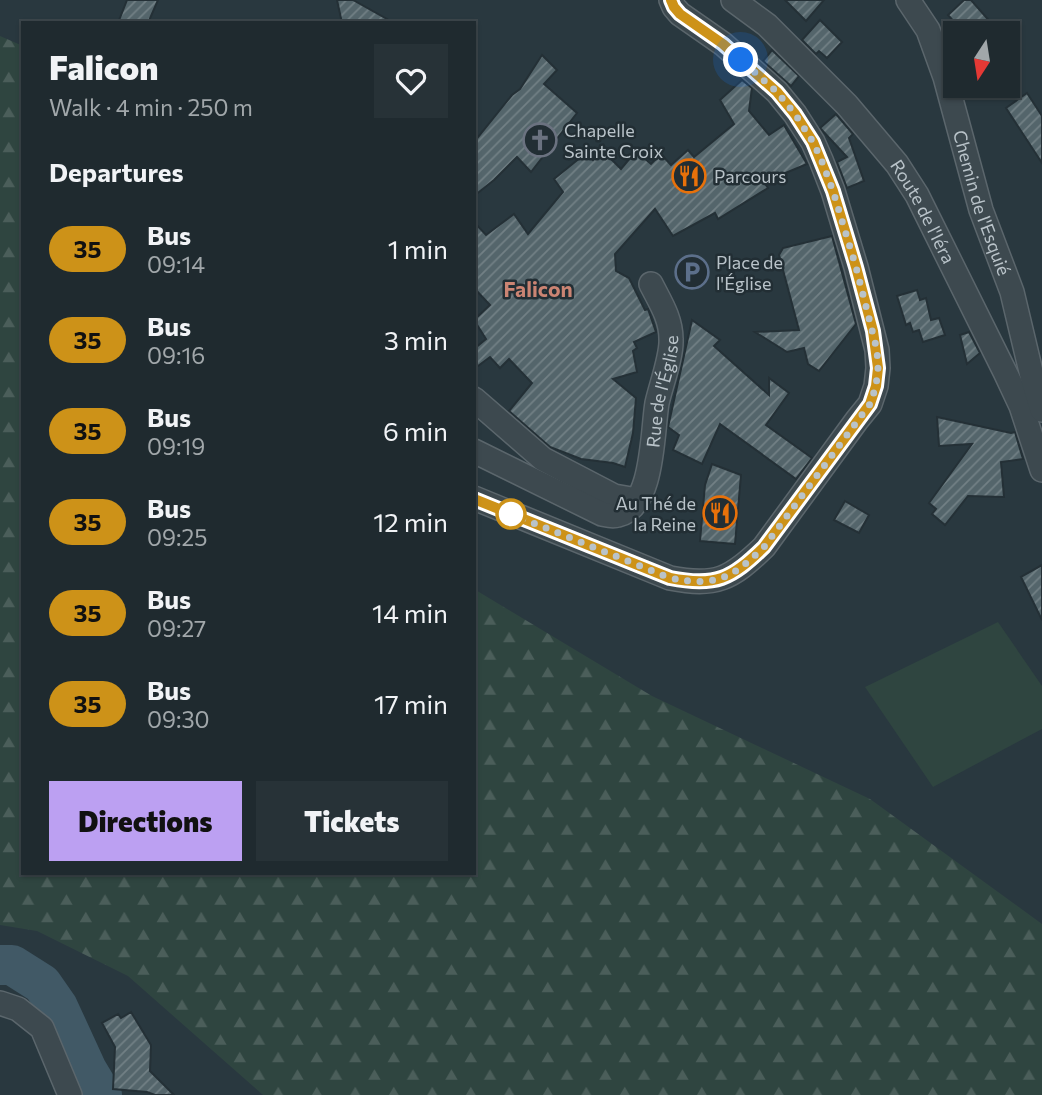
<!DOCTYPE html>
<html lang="en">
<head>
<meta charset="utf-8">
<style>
  body { margin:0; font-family:Commissioner,sans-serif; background:#273237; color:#f1f3f6; height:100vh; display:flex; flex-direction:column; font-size:26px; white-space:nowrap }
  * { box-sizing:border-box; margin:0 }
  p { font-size:23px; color:#a1a7aa }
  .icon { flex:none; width:38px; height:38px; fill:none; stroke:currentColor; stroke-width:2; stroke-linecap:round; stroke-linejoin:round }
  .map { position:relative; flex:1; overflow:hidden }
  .drawer { position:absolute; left:21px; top:21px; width:455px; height:854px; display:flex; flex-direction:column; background:#1f2a2f; border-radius:0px; box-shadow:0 2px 5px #0004,0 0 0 2px #3c464b }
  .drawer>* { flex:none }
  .badge { padding:0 14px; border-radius:23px; font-size:24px; line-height:46px }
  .needle { width:46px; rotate:192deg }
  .buttons { position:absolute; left:943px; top:21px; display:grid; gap:14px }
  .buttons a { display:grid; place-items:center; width:77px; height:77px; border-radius:0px; background:#1f2a2f; box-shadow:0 2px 5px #0004,0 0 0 2px #3c464b; font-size:35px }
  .you { position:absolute; width:35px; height:35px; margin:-18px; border:5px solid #fff; border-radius:50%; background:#1a73e8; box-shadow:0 0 0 10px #1a73e833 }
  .map>.badge { position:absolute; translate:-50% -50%; box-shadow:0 0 0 4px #fff }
  h2 { padding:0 28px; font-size:26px; line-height:63px }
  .round { display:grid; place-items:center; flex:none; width:74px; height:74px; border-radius:0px; background:#273237 }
  .summary { display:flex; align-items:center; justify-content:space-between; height:119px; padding:0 28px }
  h1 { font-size:33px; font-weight:800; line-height:52px }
  .cta { display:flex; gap:14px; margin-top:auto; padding:14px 28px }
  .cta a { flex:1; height:80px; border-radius:0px; background:#bca0f2; color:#111; font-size:28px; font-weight:800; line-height:80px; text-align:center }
  .cta a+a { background:#273237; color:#f1f3f6 }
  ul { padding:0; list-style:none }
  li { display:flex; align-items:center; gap:21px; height:91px; padding:0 28px }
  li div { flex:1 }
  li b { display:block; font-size:26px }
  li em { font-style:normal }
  li .badge { min-width:77px; font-weight:700; text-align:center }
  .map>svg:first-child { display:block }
  .forest { fill:url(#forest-firs) }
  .garden { fill:#2f4540 }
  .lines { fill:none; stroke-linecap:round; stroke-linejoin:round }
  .river { stroke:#415966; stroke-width:40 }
  .building { fill:url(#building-hatch); stroke:#243036; stroke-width:2 }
  .minor-casing { stroke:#5b666c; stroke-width:26 }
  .minor { stroke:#3d494f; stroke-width:23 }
  .line-casing { stroke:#fff; stroke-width:16 }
  .line { stroke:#cd9218; stroke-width:10 }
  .walk { stroke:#b9c3c9; stroke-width:7; stroke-dasharray:0 12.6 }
  .stop-dot { fill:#fff; stroke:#cd9218; stroke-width:3.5 }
  .labels { text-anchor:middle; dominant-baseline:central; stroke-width:5; stroke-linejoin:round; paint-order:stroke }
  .poi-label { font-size:18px; fill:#b9c3c9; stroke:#222e34; text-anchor:start }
  .street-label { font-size:18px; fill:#b9c3c9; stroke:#222e34 }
  .quarter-label { font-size:21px; font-weight:bold; fill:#cb8473; stroke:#222e34 }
</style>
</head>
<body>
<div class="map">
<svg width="1042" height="1095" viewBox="0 0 1042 1095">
  <defs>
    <pattern id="forest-firs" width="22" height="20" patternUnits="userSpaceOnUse" patternTransform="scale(1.75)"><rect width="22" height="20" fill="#2f4540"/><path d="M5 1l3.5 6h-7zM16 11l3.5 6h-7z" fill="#4b5e5a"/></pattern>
    <pattern id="building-hatch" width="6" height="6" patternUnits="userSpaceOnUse" patternTransform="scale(1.75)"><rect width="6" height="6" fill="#54656b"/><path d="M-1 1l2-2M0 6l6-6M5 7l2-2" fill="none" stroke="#728085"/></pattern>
  </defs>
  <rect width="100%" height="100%" fill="#29383f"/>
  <path class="forest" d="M0,36l23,10v827h451v-284l178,107 218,103 172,125v171h-779l-135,-119 -91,-45 -37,-6z"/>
  <path class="garden" d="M998,622l44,64v43l-109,58 -68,-100z"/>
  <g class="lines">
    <path class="river" d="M0,965h12l30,19 16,23 29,63 15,25"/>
  </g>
  <g class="building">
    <path d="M127,0h31l-10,23h-30z"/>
    <path d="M337,0h16l41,23h-52z"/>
    <path d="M785,0h39l-18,21z"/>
    <path d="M964,0h7l29,33h-52l8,-9 -8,-9z"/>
    <path d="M820,20l22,22 -15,16 -8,-7 -3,3 -14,-14z"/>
    <path d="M772,50l27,26 -8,10 -28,-25z"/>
    <path d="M542,55l15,15 -13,14 33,29 -46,59 -14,-15 -23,23 -20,16v-54l38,-47 8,-6z"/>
    <path d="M742,80l10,8 -3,23 20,24 15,-10 23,39 -43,18 4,6 -50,31 -3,-6 -42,23 -18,-27 -40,45 1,17 13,7 16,32 3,-1 8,23 -22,10 3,6 -4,3 4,21 -24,7 23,19 -3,35 -8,34 -12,-4 -32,-4 -31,-12 -41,-36 23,-28 -23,-24 -9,9 -10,-11 -16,12v-20l12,-10 -12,-19 16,-15 -16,-17v-66l12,13 28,-21 14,20 35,-42 -9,-13 32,-26 7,7 10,-9 18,18 15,-18 15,13 10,-10 10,11 17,-15 6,7 40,-33 -14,-24z"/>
    <path d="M1027,93l15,23v47l-36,-55z"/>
    <path d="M836,114l17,20 -4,4 15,43 -17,7 -10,-26 10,-5 -27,-29z"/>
    <path d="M832,236l24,88 -37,47 -11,-7 -4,-16 -17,4 -32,-20 44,-2 -20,-75 4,-7z"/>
    <path d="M917,290l3,10 6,-2 5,22 8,-2 6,17 -22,7 -4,-12 -6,2 -3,-9 -4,2 -9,-29z"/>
    <path d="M692,320l28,20 -6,6 55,49v-17l20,15 -23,32 46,33 -16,21 -76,-55 -18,40 -29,-14 6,-15 -11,-8z"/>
    <path d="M969,332l11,21 -13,11 -7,-29z"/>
    <path d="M937,417l74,16 4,-1 8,27 -22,3 3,35 -36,-1 -23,29 -13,-11 4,-5 -7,-6 43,-59 -33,2z"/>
    <path d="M712,464l29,11 -6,69 -35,-3 5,-56z"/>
    <path d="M845,501l24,14 -10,18 -25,-13z"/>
    <path d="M1042,565v55l-21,-43z"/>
    <path d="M131,1012l20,33 -1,26 24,24h-19l-8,-3 -34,-3 2,-42 -13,-24 16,-9 3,4z"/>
  </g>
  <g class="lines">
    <defs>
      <g id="minor">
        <path id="s1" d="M733,0l34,25 80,80 50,59 20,31 88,177 16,34 21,64"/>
        <path id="s2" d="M908,0l20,30 17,47 36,133 31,82 21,88 9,30"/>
        <path d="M474,399l69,60 71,37 23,4"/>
        <path id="s3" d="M474,451l128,63c5,1 10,3 16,1 36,-8 34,-83 39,-112 4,-18 15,-47 14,-64 0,-21 -11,-37 -20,-55"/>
        <path d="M474,498l196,80c46,9 61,1 94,-31l93,-127 13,-16 6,-18 2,-18 -1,-18 -21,-83 -23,-76 -12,-31 -8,-18 -18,-28 -18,-22 -54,-48 -43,-30 -6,-7 -3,-7"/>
        <path d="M0,1003l18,6 24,19 28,67"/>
      </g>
    </defs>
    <use href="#minor" class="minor-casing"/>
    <use href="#minor" class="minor"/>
  </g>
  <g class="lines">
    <defs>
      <path id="line" d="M474,499l196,79c46,9 61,1 94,-31l106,-143 6,-18 2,-18 -5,-37 -17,-64 -23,-76 -20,-49 -18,-28 -18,-22 -54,-48 -43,-30 -6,-7 -3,-7"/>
    </defs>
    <use href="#line" class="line-casing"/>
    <use href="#line" class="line"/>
    <path class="walk" d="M511,514l159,64c46,9 61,1 94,-31l106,-143 6,-18 2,-18 -1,-18 -21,-83 -23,-76 -12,-32 -8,-17 -18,-28 -18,-22 -36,-32"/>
  </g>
  <defs>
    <symbol id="church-ring" viewBox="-11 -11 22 22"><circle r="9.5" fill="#222e34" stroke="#6b7280" stroke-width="1.5"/><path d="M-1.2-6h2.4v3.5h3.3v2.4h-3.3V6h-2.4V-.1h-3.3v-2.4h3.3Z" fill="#6b7280"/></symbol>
    <symbol id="restaurant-ring" viewBox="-11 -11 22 22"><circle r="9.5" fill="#222e34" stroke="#e8710a" stroke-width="1.5"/><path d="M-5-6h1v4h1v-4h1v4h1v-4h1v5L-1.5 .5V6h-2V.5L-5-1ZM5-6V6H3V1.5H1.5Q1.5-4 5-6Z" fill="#e8710a"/></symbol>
    <symbol id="parking-ring" viewBox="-11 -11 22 22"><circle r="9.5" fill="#222e34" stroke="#5c6f8a" stroke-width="1.5"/><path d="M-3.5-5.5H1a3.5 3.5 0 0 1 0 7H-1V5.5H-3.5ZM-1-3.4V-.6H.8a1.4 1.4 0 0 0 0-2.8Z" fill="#5c6f8a"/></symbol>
  </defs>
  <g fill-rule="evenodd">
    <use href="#church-ring" x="521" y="121" width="38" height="38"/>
    <use href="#restaurant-ring" x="670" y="157" width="38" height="38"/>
    <use href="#parking-ring" x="673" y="253" width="38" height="38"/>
    <use href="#restaurant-ring" x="701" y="494" width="38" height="38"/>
  </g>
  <circle class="stop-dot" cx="511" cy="514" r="14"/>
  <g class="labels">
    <g class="poi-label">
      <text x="564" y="130">Chapelle<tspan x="564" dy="21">Sainte Croix</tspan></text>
      <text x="714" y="176">Parcours</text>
      <text x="716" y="262">Place de<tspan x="716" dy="21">l'Église</tspan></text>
      <text x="696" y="503" text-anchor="end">Au Thé de<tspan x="696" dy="21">la Reine</tspan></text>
    </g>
    <g class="street-label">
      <text stroke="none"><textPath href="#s2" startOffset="217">Chemin de l'Esquié</textPath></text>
      <text stroke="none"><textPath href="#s1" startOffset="287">Route de l'Iéra</textPath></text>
      <text stroke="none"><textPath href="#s3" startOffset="296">Rue de l'Église</textPath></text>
    </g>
    <g class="quarter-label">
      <text x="538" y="288">Falicon</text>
    </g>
  </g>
</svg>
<div class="buttons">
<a><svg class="needle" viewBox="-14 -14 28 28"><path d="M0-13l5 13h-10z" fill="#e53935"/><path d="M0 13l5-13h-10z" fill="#a1a7aa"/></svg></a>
</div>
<div class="you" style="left:741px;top:60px"></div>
<section class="drawer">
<div class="summary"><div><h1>Falicon</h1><p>Walk · 4 min · 250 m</p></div><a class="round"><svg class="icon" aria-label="heart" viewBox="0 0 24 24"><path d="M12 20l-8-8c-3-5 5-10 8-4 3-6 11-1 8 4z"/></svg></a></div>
<h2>Departures</h2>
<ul>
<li><span class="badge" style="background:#cd9218;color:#111">35</span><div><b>Bus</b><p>09:14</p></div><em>1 min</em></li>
<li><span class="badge" style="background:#cd9218;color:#111">35</span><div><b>Bus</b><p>09:16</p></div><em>3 min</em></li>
<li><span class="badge" style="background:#cd9218;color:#111">35</span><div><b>Bus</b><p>09:19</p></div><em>6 min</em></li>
<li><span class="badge" style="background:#cd9218;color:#111">35</span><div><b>Bus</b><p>09:25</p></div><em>12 min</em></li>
<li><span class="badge" style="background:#cd9218;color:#111">35</span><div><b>Bus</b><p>09:27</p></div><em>14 min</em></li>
<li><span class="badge" style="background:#cd9218;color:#111">35</span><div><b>Bus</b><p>09:30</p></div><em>17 min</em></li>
</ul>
<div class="cta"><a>Directions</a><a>Tickets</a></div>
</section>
</div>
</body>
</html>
